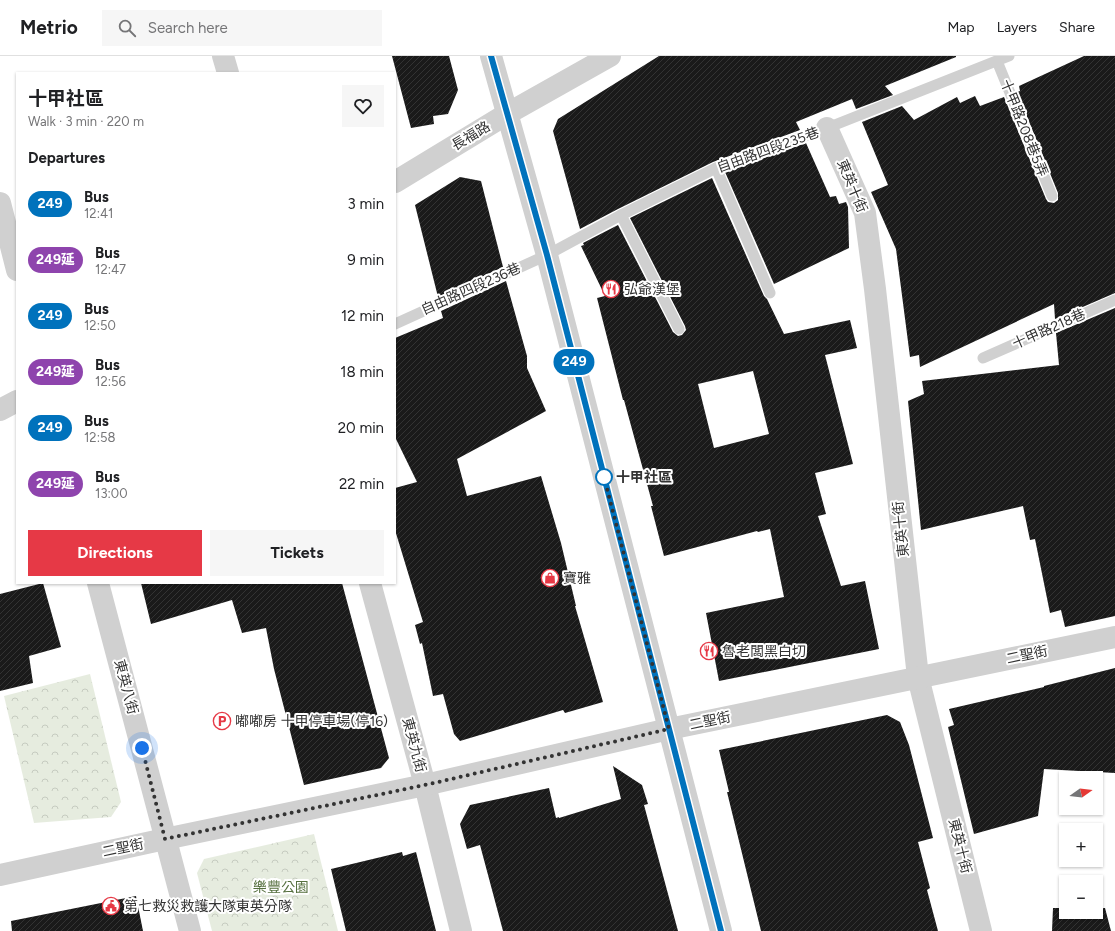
<!DOCTYPE html>
<html lang="en">
<head>
<meta charset="utf-8">
<style>
  body { margin:0; font-family:Figtree,"Noto Sans TC",sans-serif; background:#f6f6f6; color:#202124; height:100vh; display:flex; flex-direction:column; font-size:15px; white-space:nowrap }
  * { box-sizing:border-box; margin:0 }
  p { font-size:13px; color:#757577 }
  .icon { flex:none; width:22px; height:22px; fill:none; stroke:currentColor; stroke-width:2; stroke-linecap:round; stroke-linejoin:round }
  .map { position:relative; flex:1; overflow:hidden }
  .details { position:absolute; left:16px; top:16px; width:380px; height:512px; display:flex; flex-direction:column; background:#fff; border-radius:0px; box-shadow:0 1px 3px #0004 }
  .details>* { flex:none }
  .badge { padding:0 8px; border-radius:13px; font-size:14px; line-height:26px }
  .needle { width:26px; rotate:76deg }
  .fabs { position:absolute; left:1059px; top:715px; display:grid; gap:8px }
  .fabs a { display:grid; place-items:center; width:44px; height:44px; border-radius:0px; background:#fff; box-shadow:0 1px 3px #0004; font-size:20px }
  .you { position:absolute; width:20px; height:20px; margin:-10px; border:3px solid #fff; border-radius:50%; background:#1a73e8; box-shadow:0 0 0 6px #1a73e833 }
  .map>.badge { position:absolute; translate:-50% -50%; box-shadow:0 0 0 2px #fff }
  h2 { padding:0 12px; font-size:15px; line-height:36px }
  .round { display:grid; place-items:center; flex:none; width:42px; height:42px; border-radius:0px; background:#f6f6f6 }
  .headline { display:flex; align-items:center; justify-content:space-between; height:68px; padding:0 12px }
  h1 { font-size:19px; font-weight:700; line-height:30px }
  .primary-button { display:flex; gap:8px; margin-top:auto; padding:8px 12px }
  .primary-button a { flex:1; height:46px; border-radius:0px; background:#e63946; color:#fff; font-size:16px; font-weight:700; line-height:46px; text-align:center }
  .primary-button a+a { background:#f6f6f6; color:#202124 }
  ul { padding:0; list-style:none }
  li { display:flex; align-items:center; gap:12px; height:56px; padding:0 12px }
  li div { flex:1 }
  li b { display:block; font-size:15px }
  li em { font-style:normal }
  li .badge { min-width:44px; font-weight:700; text-align:center }
  header { display:flex; align-items:center; gap:24px; box-sizing:border-box; height:56px; padding:0 20px; background:#fff; border-bottom:1px solid #e0e0e0 }
  header strong { font-size:19px }
  nav { display:flex; gap:22px; margin-inline-start:auto; font-size:14px }
  .search { width:280px; height:36px; background:#f6f6f6; display:flex; align-items:center; gap:10px; box-sizing:border-box; padding:0 14px; border-radius:0px; color:#757577; font-size:15px }
  .map>svg:first-child { display:block }
  .forest { fill:url(#forest-crowns) }
  .building { fill:url(#building-hatch); fill-rule:evenodd }
  .lines { fill:none; stroke-linecap:round; stroke-linejoin:round }
  .lane { stroke:#d0d0d0; stroke-width:11 }
  .street { stroke:#d0d0d0; stroke-width:22 }
  .line-casing { stroke:#fff; stroke-width:9 }
  .line { stroke:#0072bc; stroke-width:6 }
  .walk { stroke:#333; stroke-width:4; stroke-dasharray:0 7.2 }
  .stop-dot { fill:#fff; stroke:#0072bc; stroke-width:2 }
  .labels { text-anchor:middle; dominant-baseline:central; stroke-width:4; stroke-linejoin:round; paint-order:stroke }
  .street-label { font-size:14px; fill:#333; stroke:#fff }
  .poi-label { font-size:14px; fill:#333; stroke:#fff; text-anchor:start }
  .stop-label { font-size:14px; font-weight:bold; fill:#333; stroke:#fff; text-anchor:start }
  .park-label { font-size:14px; fill:#56703f; stroke:#fff }
</style>
</head>
<body>
<header>
<strong>Metrio</strong>
<div class="search"><svg class="icon" aria-label="search" viewBox="0 0 24 24"><circle cx="10" cy="10" r="6"/><path d="M15 15l6 6"/></svg>Search here</div>
<nav><a>Map</a><a>Layers</a><a>Share</a></nav>
</header>
<div class="map">
<svg width="1115" height="875" viewBox="0 0 1115 875">
  <defs>
    <pattern id="forest-crowns" width="20" height="18" patternUnits="userSpaceOnUse"><rect width="20" height="18" fill="#e6ecdf"/><path d="M2 6a3 3 0 1 1 6 0M12 15a3 3 0 1 1 6 0" fill="none" stroke="#c6cbc0"/></pattern>
    <pattern id="building-hatch" width="6" height="6" patternUnits="userSpaceOnUse"><rect width="6" height="6" fill="#1a1a1a"/><path d="M-1 1l2-2M0 6l6-6M5 7l2-2" fill="none" stroke="#333"/></pattern>
  </defs>
  <rect width="100%" height="100%" fill="#fff"/>
  <g class="forest">
    <path d="M90,618l31,128 -10,15 -77,6 -30,-127z"/>
    <path d="M314,778l24,97h-126l-15,-58 7,-14z"/>
  </g>
  <g class="building">
    <path d="M392,0h57l9,34 -10,24 -15,2 1,8 -23,4z"/>
    <path d="M659,0h297v1l-71,29 8,9 -37,14 -4,-10 -56,23 4,8 -87,32 -95,47 -38,20 -27,-98 5,-12z"/>
    <path d="M1084,0h31v237l-60,26 -1,-15 -134,63 -1,-12 -9,2 -14,-108 -25,-57 17,-7 -26,-63 40,-16 12,14 43,-23 3,6 15,-7 5,10 24,-9 42,102 2,3 6,1 4,-3v-7l-41,-101 3,-1 -1,-5z"/>
    <path d="M806,87l24,54 6,-1 3,8 7,-2 2,5 1,41 -75,36 -49,-112z"/>
    <path d="M460,121l21,4 22,86 -65,30 -23,-92z"/>
    <path d="M712,122l52,118 3,3 17,35 66,-14 7,28 -32,7 28,109 -38,9 11,41 -8,2 23,70 24,-5 14,68 -160,32 -13,-68 78,-16 -14,-68 -12,3 -1,-1 -93,25 -13,-50h2l-29,-106h-1l-26,-102 8,-2 -24,-50 3,-1 -1,-2 35,-18 55,107 5,4 4,-1 4,-5 -1,-4 -55,-108zM753,315l16,63 -55,14 -16,-64z"/>
    <path d="M506,225l21,75v12l19,43 -89,48 10,37 74,-20 20,67 15,63h-1l28,96 -38,11 -2,-3 -103,31 -6,-7 -11,-40 -10,2 -11,-53 -2,1 -5,-19 8,-3 -28,-92v-42l22,-6 -22,-45v-99l48,-20 -2,-7z"/>
    <path d="M1115,252v308l-50,11 -4,-17 -11,3 -15,-74 -5,1 -7,-34 -102,24 -13,-129 16,-7 -2,-13 137,-16 -3,-32z"/>
    <path d="M43,527l18,64 -32,9 4,27 -33,8v-97z"/>
    <path d="M141,527h201l47,175 -8,10 -77,17 -30,-116 -8,-41 -24,5 -10,-33 -81,24z"/>
    <path d="M1115,612v105l-71,-4 -6,47 -64,18 -26,-107 6,-2 -5,-16 95,-22v-1z"/>
    <path d="M887,659l13,7 9,23 24,93 -15,4 12,46 -3,2 11,41h-177l-34,-139h2l-10,-42z"/>
    <path d="M613,710l29,19 6,19 -4,1 34,126h-175l-23,-86 -13,4 -7,-25 10,-19 79,-17 7,30 3,-1v1l62,-19z"/>
    <path d="M402,796l1,4 13,-4 20,79h-90l-15,-62z"/>
    <path d="M136,840l7,35h-131l-1,-10z"/>
    <path d="M1053,852h13v4h30v-4h9l6,23h-59z"/>
  </g>
  <g class="lines">
    <g class="lane">
      <path d="M997,5l55,135"/>
      <path d="M716,112l54,125"/>
      <path d="M621,159l58,114"/>
      <path d="M395,268l152,-69 74,-40 95,-47 111,-40 182,-72"/>
      <path d="M983,302l132,-58"/>
    </g>
    <g class="street">
      <path d="M223,0l5,17"/>
      <path d="M491,0l56,199 174,676"/>
      <path d="M827,72l38,85 10,76 43,388 63,254"/>
      <path d="M395,126l112,-68 103,-58"/>
      <path d="M0,147l17,67"/>
      <path d="M0,354l17,-9"/>
      <path d="M98,527l92,348"/>
      <path d="M370,527l55,202 36,146"/>
      <path d="M0,819l165,-36 260,-54 244,-56 446,-92"/>
    </g>
  </g>
  <g class="lines">
    <defs>
      <path id="line" d="M491,0l56,199 174,676"/>
    </defs>
    <use href="#line" class="line-casing"/>
    <use href="#line" class="line"/>
    <path class="walk" d="M142,692l23,91 260,-54 244,-56 -65,-252"/>
  </g>
  <defs>
    <symbol id="restaurant-ring" viewBox="-11 -11 22 22"><circle r="9.5" fill="#fff" stroke="#e63946" stroke-width="1.5"/><path d="M-5-6h1v4h1v-4h1v4h1v-4h1v5L-1.5 .5V6h-2V.5L-5-1ZM5-6V6H3V1.5H1.5Q1.5-4 5-6Z" fill="#e63946"/></symbol>
    <symbol id="shop-ring" viewBox="-11 -11 22 22"><circle r="9.5" fill="#fff" stroke="#e63946" stroke-width="1.5"/><path d="M-5-2.5h2.3a2.7 3.5 0 0 1 5.4 0H5L5.5 6h-11ZM-1.5-2.5h3a1.5 2.3 0 0 0-3 0Z" fill="#e63946"/></symbol>
    <symbol id="parking-ring" viewBox="-11 -11 22 22"><circle r="9.5" fill="#fff" stroke="#e63946" stroke-width="1.5"/><path d="M-3.5-5.5H1a3.5 3.5 0 0 1 0 7H-1V5.5H-3.5ZM-1-3.4V-.6H.8a1.4 1.4 0 0 0 0-2.8Z" fill="#e63946"/></symbol>
    <symbol id="civic-ring" viewBox="-11 -11 22 22"><circle r="9.5" fill="#fff" stroke="#e63946" stroke-width="1.5"/><path d="M-.6-6.5H3V-4.5H.6V-3L4-1V1h2V6H-6V1h2V-1L-.6-3ZM-1.2 2.5V6h2.4V2.5Z" fill="#e63946"/></symbol>
  </defs>
  <g fill-rule="evenodd">
    <use href="#restaurant-ring" x="601" y="223" width="20" height="20"/>
    <use href="#shop-ring" x="540" y="512" width="20" height="20"/>
    <use href="#restaurant-ring" x="699" y="585" width="20" height="20"/>
    <use href="#parking-ring" x="212" y="655" width="20" height="20"/>
    <use href="#civic-ring" x="101" y="840" width="20" height="20"/>
  </g>
  <circle class="stop-dot" cx="604" cy="421" r="8"/>
  <g class="labels">
    <g class="street-label">
      <text transform="translate(1024 72) rotate(68)">十甲路208巷5弄</text>
      <text transform="translate(471 80) rotate(-31)">長福路</text>
      <text transform="translate(768 94) rotate(-20)">自由路四段235巷</text>
      <text transform="translate(852 130) rotate(67)">東英十街</text>
      <text transform="translate(471 233) rotate(-24)">自由路四段236巷</text>
      <text transform="translate(1049 273) rotate(-24)">十甲路218巷</text>
      <text transform="translate(901 473) rotate(-96)">東英十街</text>
      <text transform="translate(1027 599) rotate(-12)">二聖街</text>
      <text transform="translate(126 631) rotate(75)">東英八街</text>
      <text transform="translate(710 665) rotate(-12)">二聖街</text>
      <text transform="translate(414 689) rotate(75)">東英九街</text>
      <text transform="translate(960 790) rotate(76)">東英十街</text>
      <text transform="translate(123 792) rotate(-12)">二聖街</text>
    </g>
    <g class="poi-label">
      <text x="624" y="233">弘爺漢堡</text>
      <text x="563" y="522">寶雅</text>
      <text x="722" y="595">魯老闆黑白切</text>
      <text x="235" y="665">嘟嘟房 十甲停車場(停16)</text>
      <text x="124" y="850">第七救災救護大隊東英分隊</text>
    </g>
    <g class="stop-label">
      <text x="616" y="421">十甲社區</text>
    </g>
    <g class="park-label">
      <text x="281" y="831">樂豐公園</text>
    </g>
  </g>
</svg>
<div class="fabs">
<a><svg class="needle" viewBox="-14 -14 28 28"><path d="M0-13l5 13h-10z" fill="#e53935"/><path d="M0 13l5-13h-10z" fill="#757577"/></svg></a>
<a>+</a>
<a>−</a>
</div>
<div class="you" style="left:142px;top:692px"></div>
<b class="badge" style="left:574px;top:306px;background:#0072bc;color:#fff">249</b>
<section class="details">
<div class="headline"><div><h1>十甲社區</h1><p>Walk · 3 min · 220 m</p></div><a class="round"><svg class="icon" aria-label="heart" viewBox="0 0 24 24"><path d="M12 20l-8-8c-3-5 5-10 8-4 3-6 11-1 8 4z"/></svg></a></div>
<h2>Departures</h2>
<ul>
<li><span class="badge" style="background:#0072bc;color:#fff">249</span><div><b>Bus</b><p>12:41</p></div><em>3 min</em></li>
<li><span class="badge" style="background:#8e44ad;color:#fff">249延</span><div><b>Bus</b><p>12:47</p></div><em>9 min</em></li>
<li><span class="badge" style="background:#0072bc;color:#fff">249</span><div><b>Bus</b><p>12:50</p></div><em>12 min</em></li>
<li><span class="badge" style="background:#8e44ad;color:#fff">249延</span><div><b>Bus</b><p>12:56</p></div><em>18 min</em></li>
<li><span class="badge" style="background:#0072bc;color:#fff">249</span><div><b>Bus</b><p>12:58</p></div><em>20 min</em></li>
<li><span class="badge" style="background:#8e44ad;color:#fff">249延</span><div><b>Bus</b><p>13:00</p></div><em>22 min</em></li>
</ul>
<div class="primary-button"><a>Directions</a><a>Tickets</a></div>
</section>
</div>
</body>
</html>
